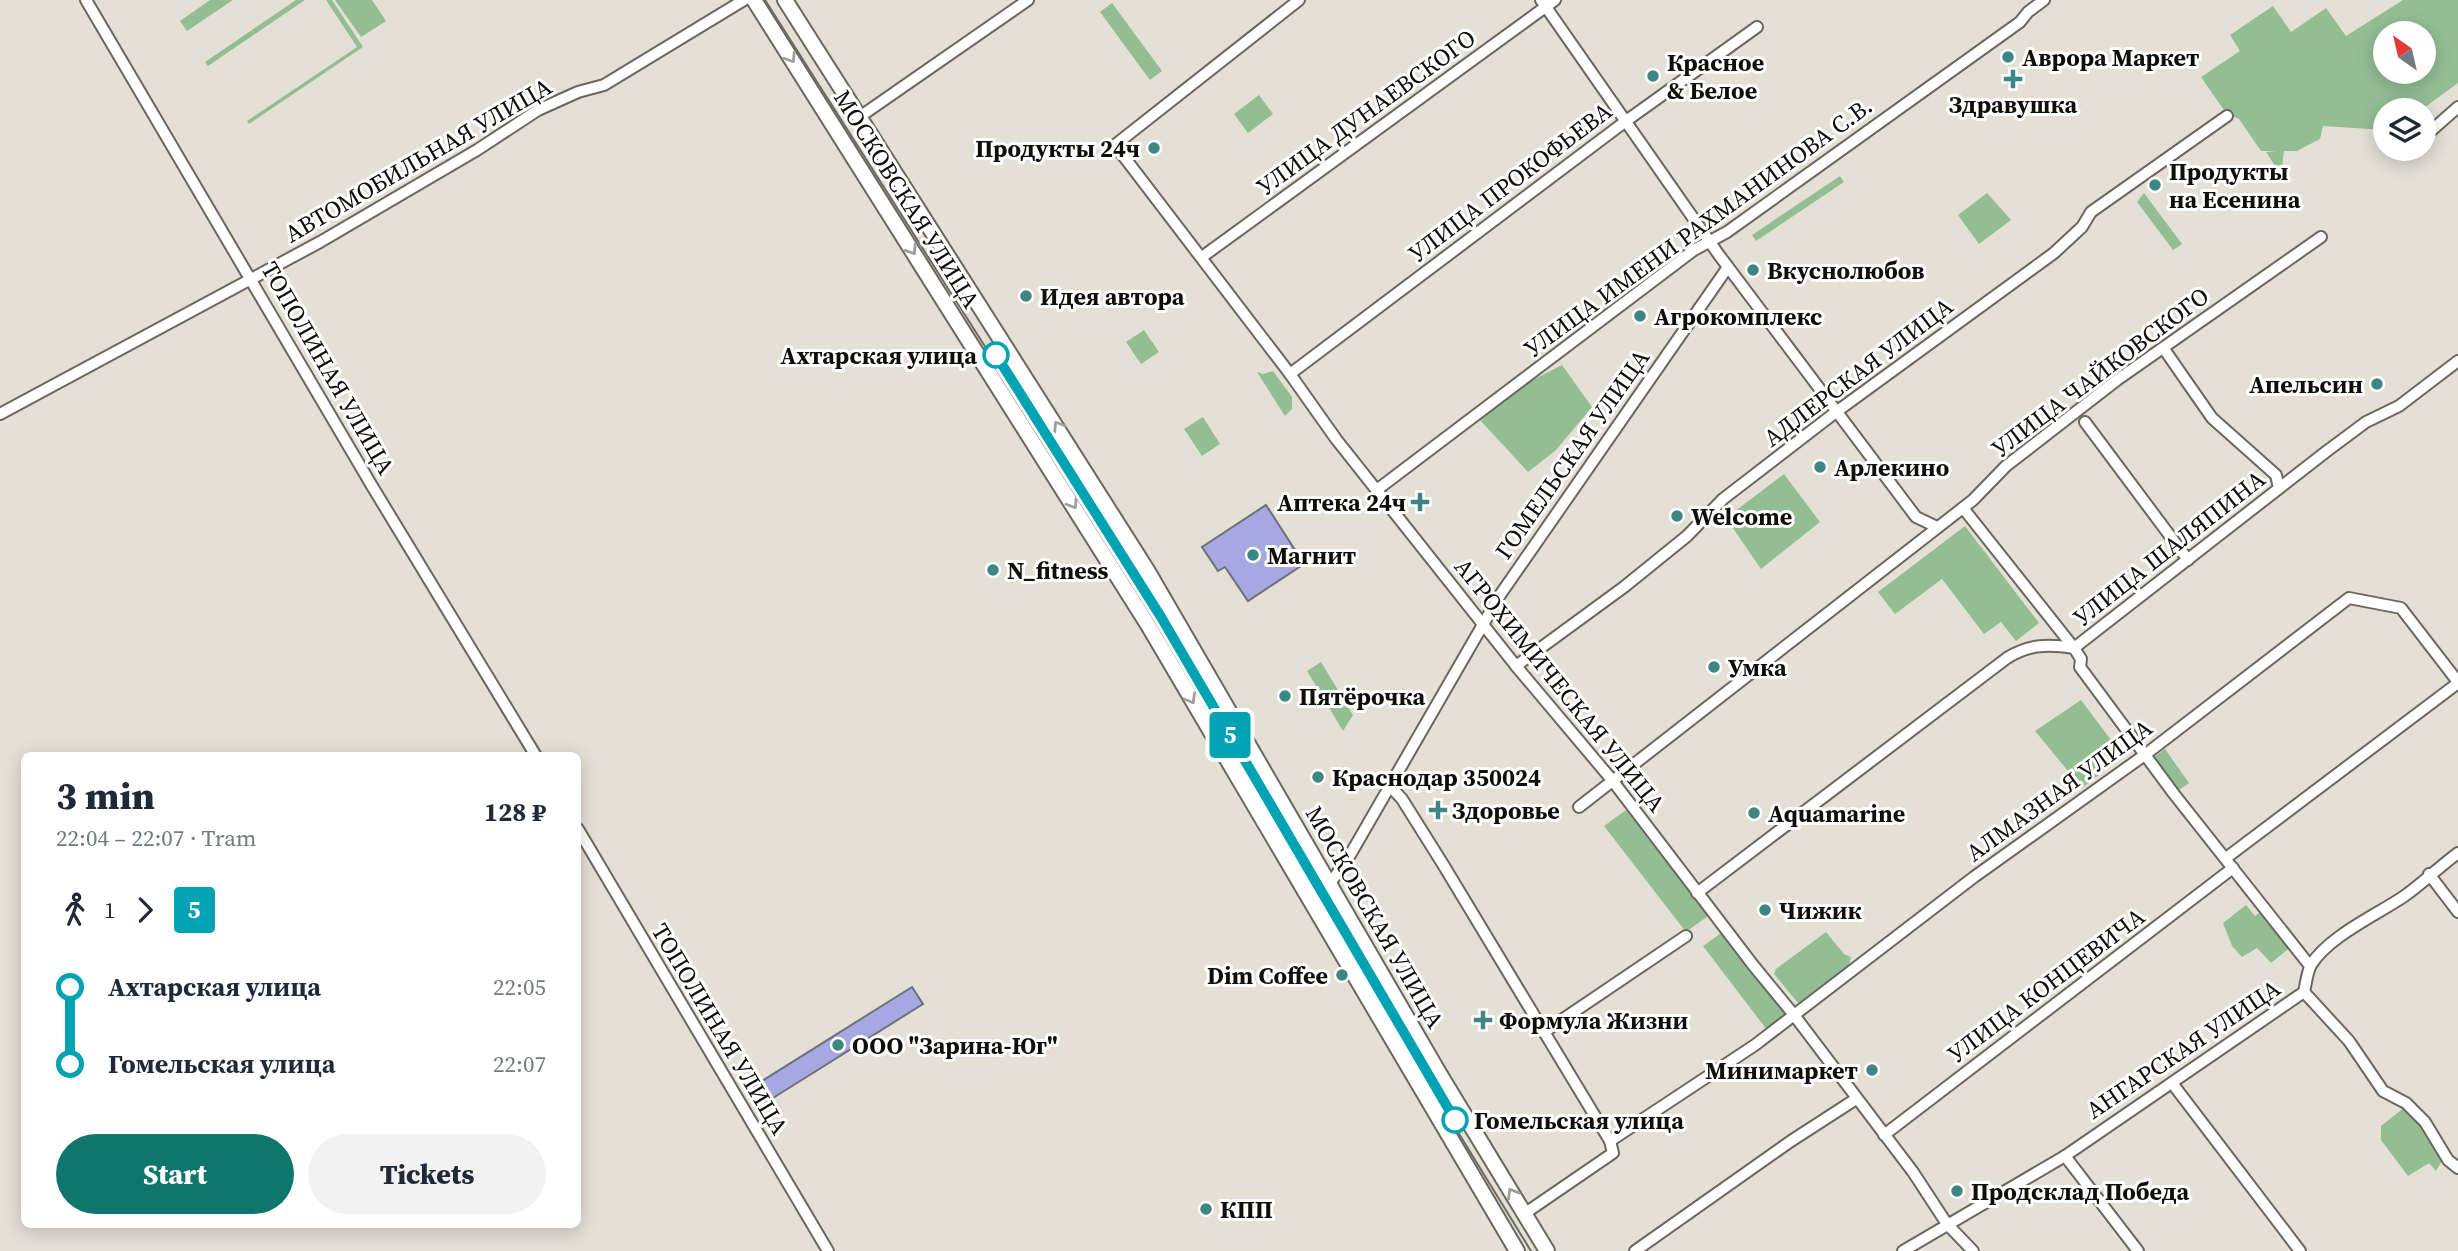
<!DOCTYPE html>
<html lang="en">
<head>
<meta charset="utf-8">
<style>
  body { margin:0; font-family:"Source Serif 4",serif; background:#f2f2f3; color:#1f2937; height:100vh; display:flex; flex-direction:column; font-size:26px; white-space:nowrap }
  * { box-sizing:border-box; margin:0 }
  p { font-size:23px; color:#747a83 }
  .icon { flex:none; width:38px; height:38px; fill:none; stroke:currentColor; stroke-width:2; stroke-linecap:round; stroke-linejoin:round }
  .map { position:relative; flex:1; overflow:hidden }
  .details { position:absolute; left:21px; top:752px; width:560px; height:476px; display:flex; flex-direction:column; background:#fff; border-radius:10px; box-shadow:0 4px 18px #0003 }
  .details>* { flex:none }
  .badge { padding:0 14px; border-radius:5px; font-size:24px; line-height:46px }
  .needle { width:46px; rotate:326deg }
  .tools { position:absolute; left:2373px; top:21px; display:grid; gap:14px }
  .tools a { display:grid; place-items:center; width:63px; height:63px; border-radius:50%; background:#fff; box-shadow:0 4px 18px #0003; font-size:35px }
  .map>.badge { position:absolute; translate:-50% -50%; box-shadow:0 0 0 4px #fff }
  .legs { display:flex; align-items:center; gap:10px; height:77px; padding:0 35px; font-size:23px }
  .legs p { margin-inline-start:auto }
  .overview { display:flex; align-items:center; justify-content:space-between; height:119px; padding:0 35px }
  h1 { font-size:38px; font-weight:800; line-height:52px }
  .action { display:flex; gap:14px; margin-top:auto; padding:14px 35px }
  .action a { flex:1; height:80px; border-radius:42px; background:#0f766e; color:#fff; font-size:28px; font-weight:800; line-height:80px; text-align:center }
  .action a+a { background:#f2f2f3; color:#1f2937 }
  ul { padding:0 35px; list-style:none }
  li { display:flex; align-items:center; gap:24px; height:77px; font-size:26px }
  li i { display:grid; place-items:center; width:10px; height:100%; margin:0 9px; background:currentColor }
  li i::after { content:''; width:18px; height:18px; margin:-9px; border:5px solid; border-radius:50%; background:#fff }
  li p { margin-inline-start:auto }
  li:first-child i { background:linear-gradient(#0000 50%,currentColor 0) }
  li:last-child i { background:linear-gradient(currentColor 50%,#0000 0) }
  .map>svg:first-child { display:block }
  .green { fill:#93be94; fill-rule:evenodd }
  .building { fill:#a6a8e1; stroke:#6f6f79; stroke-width:2 }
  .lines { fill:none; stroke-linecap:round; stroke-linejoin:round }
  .minor-casing { stroke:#6b675e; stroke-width:14 }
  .tertiary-casing { stroke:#6b675e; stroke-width:18 }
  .minor { stroke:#fff; stroke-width:10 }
  .tertiary { stroke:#fff; stroke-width:14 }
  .tram { stroke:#6c6a63; stroke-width:2 }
  .oneway { stroke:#9f9f9d }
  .line-1-casing { stroke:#fff; stroke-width:16 }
  .line-1 { stroke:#00a3b4; stroke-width:10 }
  .poi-dot { fill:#3e8683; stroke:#fff; stroke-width:2.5 }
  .stop-1-dot { fill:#fff; stroke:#00a3b4; stroke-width:3.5 }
  .labels { text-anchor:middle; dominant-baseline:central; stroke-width:6; stroke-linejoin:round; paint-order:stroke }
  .poi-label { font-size:24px; font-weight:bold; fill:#0f0e0a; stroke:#fff; text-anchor:start }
  .street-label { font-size:24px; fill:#0f0e0a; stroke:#fff }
  .stop-label { font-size:24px; font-weight:bold; fill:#0f0e0a; stroke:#fff; text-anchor:end }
</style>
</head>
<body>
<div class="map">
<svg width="2458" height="1251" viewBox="0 0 2458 1251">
  <rect width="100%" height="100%" fill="#e4e0d6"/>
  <g class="green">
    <path d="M210,0h23l-46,31 -7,-10z"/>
    <path d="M296,0h9l-97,66 -3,-4z"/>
    <path d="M326,0h6l31,47 -114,77 -2,-3 110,-74z"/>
    <path d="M335,0h37l14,21 -25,16z"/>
    <path d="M2403,0h55v83l-37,27h-36v20l-62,-4 -3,13 -23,12h-13l-3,24 -15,-23 10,-1h-15l-22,-32 -13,-6 -25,-36 39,-26 -10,-16 43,-29 18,26 35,-24 20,28zM2385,33h39v39h-39z"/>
    <path d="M1112,3l50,68 -12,9 -50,-68z"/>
    <path d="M1259,95l14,19 -25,19 -14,-19z"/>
    <path d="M1840,176l4,6 -88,59 -4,-6z"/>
    <path d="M1987,193l24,27 -32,24 -21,-29z"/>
    <path d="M2144,193l38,51 -9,6 -36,-48z"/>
    <path d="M1144,330l15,22 -18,12 -15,-22z"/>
    <path d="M1562,365l30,42 -36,43 -28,22 -49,-53 44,-34z"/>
    <path d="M1273,371l19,26v12l-7,7 -28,-44 6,2z"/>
    <path d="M1203,417l17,27 -18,12 -18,-27z"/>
    <path d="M1784,474l36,48 -59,47 -35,-51z"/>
    <path d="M1965,526l74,97 -23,18 -15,-19 -17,12 -42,-55 -47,35 -17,-22z"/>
    <path d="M1321,662l32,53 -10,16 -36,-60z"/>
    <path d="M2081,700l42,56 -41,32 -47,-57z"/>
    <path d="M2165,749l24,34 -10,7 -27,-31z"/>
    <path d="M1626,810l82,106 -22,16 -82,-106z"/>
    <path d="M2246,905l9,11 9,-7 28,37 -21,17 -14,-15 -15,9 -10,-11 -9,-23z"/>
    <path d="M1724,931l63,85 -20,14 -64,-84z"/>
    <path d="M1826,932l18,22 7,3 -5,19 -36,25 -12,2 -24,-29 2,-5z"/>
    <path d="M2405,1107l20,19 18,33 -7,12 -7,-8 -21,13 -27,-36v-14z"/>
  </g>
  <g class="building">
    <path d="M1266,505l38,59 -56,37 -23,-34 -7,4 -16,-24z"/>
    <path d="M912,987l11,17 -158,99 -11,-17z"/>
  </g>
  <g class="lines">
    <defs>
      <g id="minor">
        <path d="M86,0l286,486 164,270"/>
        <path d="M1299,0l-184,145 175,229 46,65 180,227 96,114 141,185 41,50 119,157 34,52 26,27"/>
        <path d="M1541,0l178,255 197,262 21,10"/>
        <path d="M858,118l170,-118"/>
        <path d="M2424,137l34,-30"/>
        <path d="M1202,257l353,-257"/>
        <path d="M2164,349l48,69 64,57 3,13"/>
        <path d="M1290,374l336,-253 131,-94"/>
        <path d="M0,414l320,-172 157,-92 61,-40 40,-18 26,-7 140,-85"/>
        <path d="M2085,422l103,138"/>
        <path d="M1378,489l316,-239 33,-18 293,-210 8,-10 16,-12"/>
        <path d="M1963,508l111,140 7,11 -1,8 94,127 136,172"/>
        <path d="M1516,666l108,-79 63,-51 36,-37 113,-87 218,-159 28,-26 9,-15 136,-96"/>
        <path d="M1389,785l13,14 42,67 166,275 3,12 -89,61"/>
        <path d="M1579,807l394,-307 33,-34 111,-86 204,-143"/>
        <path d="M578,829l250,422"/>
        <path d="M2226,858l232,-175"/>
        <path d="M2429,874l29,38"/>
        <path d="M1329,885l21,-30 150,-260 228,-328"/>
        <path d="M1697,893l310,-235c22,-14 42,-14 67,-10l253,-197 39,-29 33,-16 59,-45"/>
        <path d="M2304,992l45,49 34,50 23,12 19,19 23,38 10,8"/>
        <path d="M1544,1032l142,-96"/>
        <path d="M2172,1083l128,168"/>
        <path d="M1884,1135l349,-267"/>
        <path d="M1610,1141l145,-96 219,-168 172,-123 203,-156 52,10 57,74"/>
        <path d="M2065,1156l73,95"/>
        <path d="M1635,1251l156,-110 65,-42"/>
        <path d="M1903,1251l162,-95 239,-164c2,-8 3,-20 7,-27 17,-28 65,-50 92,-68 19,-13 36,-30 55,-44"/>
      </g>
      <g id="tertiary">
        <path d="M754,0l394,625 369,626"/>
        <path d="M785,0l362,570 292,503 108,178"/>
      </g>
    </defs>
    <use href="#minor" class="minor-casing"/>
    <use href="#tertiary" class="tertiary-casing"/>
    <use href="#minor" class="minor"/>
    <use href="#tertiary" class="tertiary"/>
    <path class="tram" d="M765,0l393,619 279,479 94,153"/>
  </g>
  <defs><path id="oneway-chevron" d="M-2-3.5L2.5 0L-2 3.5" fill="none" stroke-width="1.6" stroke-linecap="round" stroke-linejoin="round" transform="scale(1.75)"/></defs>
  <g class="oneway">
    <use href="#oneway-chevron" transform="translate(791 58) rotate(58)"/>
    <use href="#oneway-chevron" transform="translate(912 250) rotate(57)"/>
    <use href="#oneway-chevron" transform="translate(1058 426) rotate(-122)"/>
    <use href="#oneway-chevron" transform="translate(1073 504) rotate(58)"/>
    <use href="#oneway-chevron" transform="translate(1191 699) rotate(60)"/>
    <use href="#oneway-chevron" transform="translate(1512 1193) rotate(-121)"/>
  </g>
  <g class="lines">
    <defs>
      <path id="line-1" d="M996,355l165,262 294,503"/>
    </defs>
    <use href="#line-1" class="line-1-casing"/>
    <use href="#line-1" class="line-1"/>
  </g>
  <g class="poi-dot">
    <circle cx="2008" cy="57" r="7"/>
    <circle cx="1653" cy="76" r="7"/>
    <path d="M2009.5 68.5h7v7h7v7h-7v7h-7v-7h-7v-7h7z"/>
    <circle cx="1154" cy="148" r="7"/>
    <circle cx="2155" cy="185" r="7"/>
    <circle cx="1753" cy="270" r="7"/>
    <circle cx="1026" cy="296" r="7"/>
    <circle cx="1640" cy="316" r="7"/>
    <circle cx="2377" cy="384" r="7"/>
    <circle cx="1820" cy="467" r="7"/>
    <path d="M1416.5 491.5h7v7h7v7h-7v7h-7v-7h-7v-7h7z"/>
    <circle cx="1677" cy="516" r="7"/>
    <circle cx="1253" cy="555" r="7"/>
    <circle cx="993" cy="570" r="7"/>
    <circle cx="1714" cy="667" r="7"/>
    <circle cx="1285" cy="696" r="7"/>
    <circle cx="1318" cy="777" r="7"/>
    <path d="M1434.5 799.5h7v7h7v7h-7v7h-7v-7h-7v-7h7z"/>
    <circle cx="1754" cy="813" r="7"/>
    <circle cx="1765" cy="910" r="7"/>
    <circle cx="1342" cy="975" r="7"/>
    <path d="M1479.5 1009.5h7v7h7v7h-7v7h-7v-7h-7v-7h7z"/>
    <circle cx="838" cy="1045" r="7"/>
    <circle cx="1872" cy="1070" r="7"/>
    <circle cx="1957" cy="1191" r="7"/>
    <circle cx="1206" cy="1209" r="7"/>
  </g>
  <g class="stop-1-dot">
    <circle cx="996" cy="355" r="12"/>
    <circle cx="1455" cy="1120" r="12"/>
  </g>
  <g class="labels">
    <g class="poi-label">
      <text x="2022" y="57">Аврора Маркет</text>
      <text x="1667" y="62">Красное<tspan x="1667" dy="28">&amp; Белое</tspan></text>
      <text x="2013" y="104" text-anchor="middle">Здравушка</text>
      <text x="1140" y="148" text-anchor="end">Продукты 24ч</text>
      <text x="2169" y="171">Продукты<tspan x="2169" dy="28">на Есенина</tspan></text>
      <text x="1767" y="270">Вкуснолюбов</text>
      <text x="1040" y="296">Идея автора</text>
      <text x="1654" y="316">Агрокомплекс</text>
      <text x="2363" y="384" text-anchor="end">Апельсин</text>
      <text x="1834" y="467">Арлекино</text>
      <text x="1406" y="502" text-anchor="end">Аптека 24ч</text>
      <text x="1691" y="516">Welcome</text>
      <text x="1267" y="555">Магнит</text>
      <text x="1007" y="570">N_fitness</text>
      <text x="1728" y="667">Умка</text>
      <text x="1299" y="696">Пятёрочка</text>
      <text x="1332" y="777">Краснодар 350024</text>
      <text x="1452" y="810">Здоровье</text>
      <text x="1768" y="813">Aquamarine</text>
      <text x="1779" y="910">Чижик</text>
      <text x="1328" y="975" text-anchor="end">Dim Coffee</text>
      <text x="1499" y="1020">Формула Жизни</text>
      <text x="852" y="1045">ООО "Зарина-Юг"</text>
      <text x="1858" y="1070" text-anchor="end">Минимаркет</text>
      <text x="1971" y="1191">Продсклад Победа</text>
      <text x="1220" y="1209">КПП</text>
    </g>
    <g class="street-label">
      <text transform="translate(1366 112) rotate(-36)">УЛИЦА ДУНАЕВСКОГО</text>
      <text transform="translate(418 160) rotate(-30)">АВТОМОБИЛЬНАЯ УЛИЦА</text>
      <text transform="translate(1510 182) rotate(-37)">УЛИЦА ПРОКОФЬЕВА</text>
      <text transform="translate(907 199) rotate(58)">МОСКОВСКАЯ УЛИЦА</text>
      <text transform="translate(1698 227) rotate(-36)">УЛИЦА ИМЕНИ РАХМАНИНОВА С.В.</text>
      <text transform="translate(328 368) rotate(60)">ТОПОЛИНАЯ УЛИЦА</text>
      <text transform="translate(1858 372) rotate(-37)">АДЛЕРСКАЯ УЛИЦА</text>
      <text transform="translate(2100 372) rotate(-37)">УЛИЦА ЧАЙКОВСКОГО</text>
      <text transform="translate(1572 454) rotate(-55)">ГОМЕЛЬСКАЯ УЛИЦА</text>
      <text transform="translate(2169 548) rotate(-38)">УЛИЦА ШАЛЯПИНА</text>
      <text transform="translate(1560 685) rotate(51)">АГРОХИМИЧЕСКАЯ УЛИЦА</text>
      <text transform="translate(2059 790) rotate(-36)">АЛМАЗНАЯ УЛИЦА</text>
      <text transform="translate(1375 917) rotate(60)">МОСКОВСКАЯ УЛИЦА</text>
      <text transform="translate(2046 985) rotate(-37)">УЛИЦА КОНЦЕВИЧА</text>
      <text transform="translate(720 1029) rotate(59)">ТОПОЛИНАЯ УЛИЦА</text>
      <text transform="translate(2183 1049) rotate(-34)">АНГАРСКАЯ УЛИЦА</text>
    </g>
    <g class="stop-label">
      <text x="977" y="355">Ахтарская улица</text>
      <text x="1474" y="1120" text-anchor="start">Гомельская улица</text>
    </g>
  </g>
</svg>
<div class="tools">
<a><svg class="needle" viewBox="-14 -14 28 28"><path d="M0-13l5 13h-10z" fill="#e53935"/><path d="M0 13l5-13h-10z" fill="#747a83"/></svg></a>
<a><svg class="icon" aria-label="layers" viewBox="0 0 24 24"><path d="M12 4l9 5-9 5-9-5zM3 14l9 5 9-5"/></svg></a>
</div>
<b class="badge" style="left:1230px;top:735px;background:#00a3b4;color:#fff">5</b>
<section class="details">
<div class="overview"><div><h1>3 min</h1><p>22:04 – 22:07 · Tram</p></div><b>128 ₽</b></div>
<div class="legs"><svg class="icon" aria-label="walk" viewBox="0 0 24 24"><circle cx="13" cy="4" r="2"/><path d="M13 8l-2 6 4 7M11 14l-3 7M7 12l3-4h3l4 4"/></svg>1<svg class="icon" aria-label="forward" viewBox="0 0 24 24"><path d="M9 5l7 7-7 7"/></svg><b class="badge" style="background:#00a3b4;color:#fff">5</b></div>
<ul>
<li><i style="color:#00a3b4"></i><b>Ахтарская улица</b><p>22:05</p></li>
<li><i style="color:#00a3b4"></i><b>Гомельская улица</b><p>22:07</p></li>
</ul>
<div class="action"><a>Start</a><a>Tickets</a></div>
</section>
</div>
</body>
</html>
